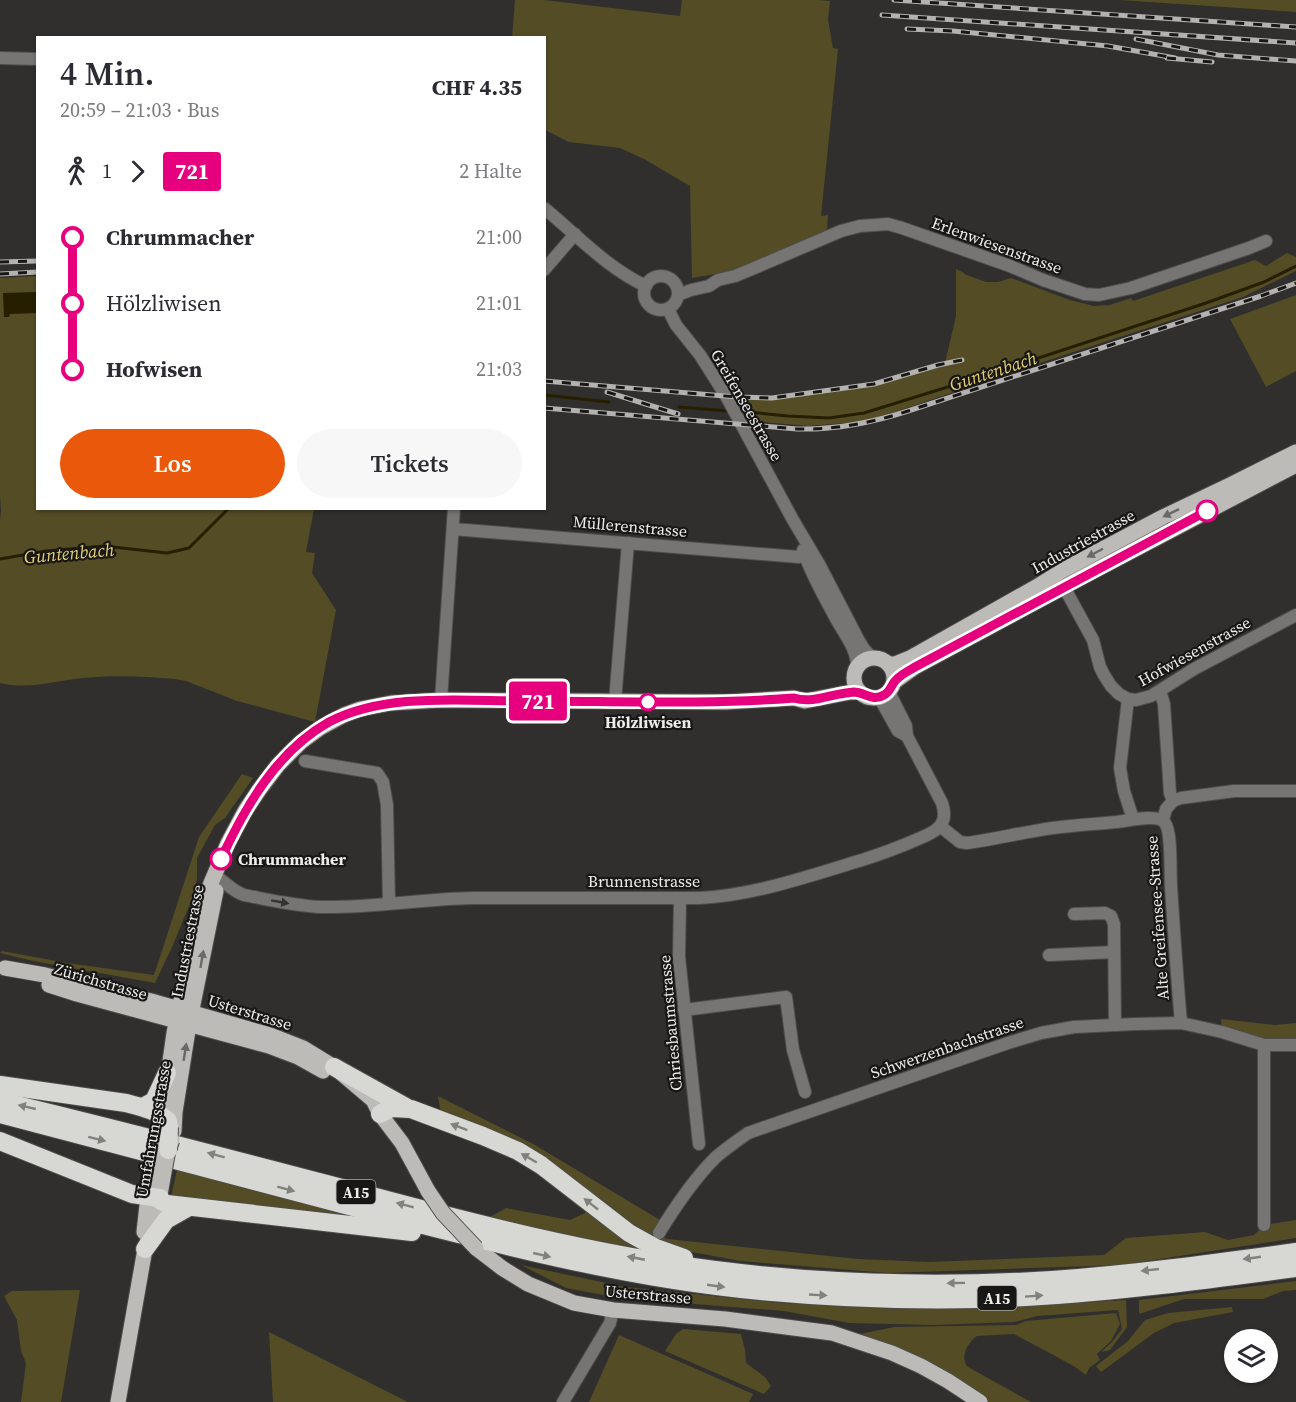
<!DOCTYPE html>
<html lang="de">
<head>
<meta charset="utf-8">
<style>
  body { margin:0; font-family:"Source Serif 4",serif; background:#f7f7f7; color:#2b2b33; height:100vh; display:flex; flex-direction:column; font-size:22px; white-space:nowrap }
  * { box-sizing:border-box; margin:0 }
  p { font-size:20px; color:#7c7c81 }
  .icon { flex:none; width:33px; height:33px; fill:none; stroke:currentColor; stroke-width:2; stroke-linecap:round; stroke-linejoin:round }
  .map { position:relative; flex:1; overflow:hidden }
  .side { position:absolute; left:36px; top:36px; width:510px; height:474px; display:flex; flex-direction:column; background:#fff; border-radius:0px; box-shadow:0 2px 4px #0004 }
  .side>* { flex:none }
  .badge { padding:0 12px; border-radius:4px; font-size:21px; line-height:39px }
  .fabs { position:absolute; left:1224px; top:1329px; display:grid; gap:12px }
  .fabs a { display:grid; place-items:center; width:54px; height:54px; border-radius:50%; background:#fff; box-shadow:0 2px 4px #0004; font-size:30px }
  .map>.badge { position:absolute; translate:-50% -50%; box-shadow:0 0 0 3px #fff }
  .legs { display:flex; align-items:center; gap:9px; height:66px; padding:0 24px; font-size:20px }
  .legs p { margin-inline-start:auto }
  .summary { display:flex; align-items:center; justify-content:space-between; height:102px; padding:0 24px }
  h1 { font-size:33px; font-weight:600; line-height:45px }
  .action { display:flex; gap:12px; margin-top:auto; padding:12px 24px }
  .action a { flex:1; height:69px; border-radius:36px; background:#ea580c; color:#fff; font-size:24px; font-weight:600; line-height:69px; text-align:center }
  .action a+a { background:#f7f7f7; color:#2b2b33 }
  ul { padding:0 24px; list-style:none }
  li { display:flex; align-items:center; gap:21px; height:66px; font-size:22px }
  li i { display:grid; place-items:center; width:9px; height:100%; margin:0 8px; background:currentColor }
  li i::after { content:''; width:15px; height:15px; margin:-8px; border:4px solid; border-radius:50%; background:#fff }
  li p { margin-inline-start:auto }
  li:first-child i { background:linear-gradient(#0000 50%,currentColor 0) }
  li:last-child i { background:linear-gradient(currentColor 50%,#0000 0) }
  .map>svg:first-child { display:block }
  .green { fill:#534c25 }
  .water { fill:#251f00 }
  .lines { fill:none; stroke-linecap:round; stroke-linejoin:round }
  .stream { stroke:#251f00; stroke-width:3 }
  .minor-casing { stroke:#4e4d4b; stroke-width:14 }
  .major-casing { stroke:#4e4d4b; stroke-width:17 }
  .highway-casing { stroke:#4e4d4b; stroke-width:20 }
  .minor { stroke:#767574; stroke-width:12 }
  .major { stroke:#bcbbb8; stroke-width:15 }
  .highway { stroke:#d7d7d3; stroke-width:18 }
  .rail-casing { stroke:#b3b2b0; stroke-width:5 }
  .rail { stroke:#181716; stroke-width:3; stroke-dasharray:9; stroke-linecap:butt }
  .major-bridge-casing { stroke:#4e4d4b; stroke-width:17; stroke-linecap:butt }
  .highway-bridge-casing { stroke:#4e4d4b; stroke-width:20; stroke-linecap:butt }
  .major-bridge { stroke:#bcbbb8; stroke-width:15 }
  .highway-bridge { stroke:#d7d7d3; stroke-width:18 }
  .oneway { fill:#6a6967 }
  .oneway2 { fill:#343332 }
  .oneway3 { fill:#81817e }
  .line-1-casing { stroke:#fff; stroke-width:14 }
  .line-1 { stroke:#e6007e; stroke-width:9 }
  .stop-1-dot { fill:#fff; stroke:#e6007e; stroke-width:3 }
  .labels { text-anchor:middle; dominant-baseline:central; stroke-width:4.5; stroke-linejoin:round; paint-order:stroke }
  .shield { fill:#181716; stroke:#acacaa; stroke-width:1.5 }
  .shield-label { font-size:15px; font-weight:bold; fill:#ececea }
  .street-label { font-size:16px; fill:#ececea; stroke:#181716 }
  .stop-label { font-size:16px; font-weight:bold; fill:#ececea; stroke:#181716 }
  .water-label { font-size:18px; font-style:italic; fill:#e3d171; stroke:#181716 }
</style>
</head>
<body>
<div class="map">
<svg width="1296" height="1402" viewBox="0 0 1296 1402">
  <rect width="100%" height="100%" fill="#302f2d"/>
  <g class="green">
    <path d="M515,0h29l136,16 2,-16h135l13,1 -2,19 5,28 5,1 -17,167 7,-1 -1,14 -4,5 -90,37 -41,7 -2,-92 -46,-27 -24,-11 -51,-6 -24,-12 -1,-92h-32z"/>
    <path d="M1119,0h177v12z"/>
    <path d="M1287,253l9,4v14l-53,26 -194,63 -160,54 -29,8 -51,4 -59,-5 -13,-24 35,1 102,-14 71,-21 11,-47v-47l8,4v1l22,8h12l13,-4 59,22 24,6 16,-1 21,-7 2,3 122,-41 11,6z"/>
    <path d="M37,276l1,232 276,1 -8,43 9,1 -3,20 24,37 -21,112 -78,-21 -51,-20 -11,-2c-30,-3 -62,-4 -92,-1 -28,3 -55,12 -83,5v-163l1,-10 -1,-14v-218z"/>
    <path d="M1296,295v76l-30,16 -36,-68z"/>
    <path d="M242,774l11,4 -28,40 -10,7 -18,33v21l-5,20 -20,48 -17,36 -122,-22 -33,-8 2,-2 65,12 87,12 45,-138z"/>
    <path d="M1221,1019l54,6 21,-2v22l-74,-13z"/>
    <path d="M438,1096l97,49 125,75 -5,12 12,7 191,20 71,3 175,-7 22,-17 79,-6 23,8 26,-5 10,-10 32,-5v18l-175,27 -233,8 -148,-12 -53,-10 -33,-10 -213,-127z"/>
    <path d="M177,1170l205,54 -212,-23z"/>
    <path d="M506,1208l64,12 17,-8 58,40 -157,-34z"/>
    <path d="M521,1265l104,22 155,16 116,6 107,-2 123,-7 1,27 -17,23 -9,2 10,-9 11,-14 -4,-19 -80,6 -24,6 -81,3 -84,-2 -65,-12 -165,-13 -53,-10z"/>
    <path d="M1296,1281v9l-13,1 -20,8h-79l-45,15v-14z"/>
    <path d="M80,1290l-19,112h-40l5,-39 -5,-12 -4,-31 -13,-24 8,-5z"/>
    <path d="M1232,1307l1,5 -59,11 -20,10 -53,39 -5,-6 32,-25 17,-21 23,-7z"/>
    <path d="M1116,1313l4,11 -9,17 -14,13 3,6 -11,8 -3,7 -11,-8 -18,-10 -43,-23 -37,2c-9,6 -18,22 -9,31l63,35h-51l-88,-49 -32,-19 34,-7 122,-2 10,-4z"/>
    <path d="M683,1329l58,5 4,16 1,13 19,14 6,9 -7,8 -99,-43 11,-17z"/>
    <path d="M269,1332l139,70h-135z"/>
    <path d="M619,1335l134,59 -4,8h-160z"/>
  </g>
  <path class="water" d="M37,292v21l-27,1 -1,3h-5l-1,-24z"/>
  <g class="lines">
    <g class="stream">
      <path d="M544,395l65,7"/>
      <path d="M679,407l49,4"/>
      <path d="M738,411l50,5 41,2 35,-5 132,-41 210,-69 58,-21 32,-16"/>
      <path d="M0,559l46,-8 58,-5 63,7 22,-5 40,-40"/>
    </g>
    <defs>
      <g id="minor">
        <path d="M0,58l38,1"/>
        <path d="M544,208c32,26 64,61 102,78"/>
        <path d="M544,270l31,-36"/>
        <circle cx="661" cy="293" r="17"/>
        <path d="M678,295l13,-5 18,-4 9,-6 17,-4 17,-7 89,-38 19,-5 15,-1 13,-1 14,4 108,38 33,14 42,14 14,1 32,-7 118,-40 17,-7"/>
        <path d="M668,309l8,16 24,30 26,41 67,124 26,44 40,77 5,8 8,9"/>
        <path d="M453,529l346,28 5,-2"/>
        <path d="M803,550c7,21 19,43 30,63 8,17 25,35 24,55"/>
        <path d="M1064,587l29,53 7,27 4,8 7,11 8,8 9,5 8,1 15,-4 43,-27 102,-54"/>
        <path d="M1160,691l4,13 6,89 3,8"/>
        <path d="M879,697l19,34 9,5"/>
        <path d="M1128,699l-8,69 4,23 9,28"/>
        <path d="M441,700l13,-192"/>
        <path d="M615,701l13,-158"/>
        <path d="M305,761l72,12 6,9 4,23 2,98"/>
        <path d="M1163,820l3,-11 7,-8 8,-3 53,-7h62"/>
        <path d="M940,826l20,16 7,1c29,-4 57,-11 86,-15 21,-3 42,-4 64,-6 10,-1 41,-9 48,1 7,9 5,50 6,63 3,46 6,92 10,137"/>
        <path d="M215,876c11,6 17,15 29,19 26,5 51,11 77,12 51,1 101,-8 152,-9h227c55,-3 109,-22 162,-38 19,-6 38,-13 56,-21 7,-3 15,-6 20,-11 8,-7 7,-16 4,-25l-35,-67 -1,-10 -17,-34"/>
        <path d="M680,898l-1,59 20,187"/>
        <path d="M1074,914l31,-1 6,3 3,8 1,101"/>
        <path d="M1049,955l65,-3"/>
        <path d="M684,1010l102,-13 7,53 12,42"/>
        <path d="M1264,1045v180"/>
        <path d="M659,1233c16,-26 34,-53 56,-75 10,-9 22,-17 33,-25l260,-90 33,-10 33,-6 61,-3 46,-1 41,9 42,13h32"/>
        <path d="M563,1402l47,-79 3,-13"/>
      </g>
      <g id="major">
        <circle cx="874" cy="678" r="20"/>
        <path d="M889,664h6l15,-6 126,-71 29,-18 98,-52 67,-32 66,-33"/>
        <path d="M894,682l21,-15 167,-90 214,-112"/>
        <path d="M5,968l40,7 106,26 119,34 33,13 31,19 39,33 7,14 22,29 26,48"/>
        <path d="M49,985l28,9 192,52 29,11 25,14"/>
        <path d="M161,1125l13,-92 24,-113 13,-37 17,-40 17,-32 14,-21 19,-25 23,-23 19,-14 24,-13 16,-6 31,-6 50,-3 285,2 68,-4 11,3 46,-9h9"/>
        <path d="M174,1131l1,-19 14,-88 27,-133"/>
        <path d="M144,1232l4,-36 6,-23"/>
        <path d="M476,1248l26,20 26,16 46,19 39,7 112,9 107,14 60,20 29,13 27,15 32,21"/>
        <path d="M118,1402l27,-153 12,-37 7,-40"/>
      </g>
      <g id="highway">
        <path d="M334,1067l72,40"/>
        <path d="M0,1085l126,18c15,4 30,7 42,18l1,6"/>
        <path d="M0,1101c118,28 235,59 353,90 119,32 239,63 362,79 112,14 225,17 337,10 82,-6 163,-17 244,-28"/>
        <path d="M143,1107l11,-6 13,-28"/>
        <path d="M0,1114c124,32 248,65 372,98 128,33 257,67 389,79 88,8 177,11 265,6 90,-5 180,-17 270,-29"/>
        <path d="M380,1114l11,-6 20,1 72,27 35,15 23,14 88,68 27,15 28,10"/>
        <path d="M0,1141l132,53 28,4 1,3 6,3 245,28"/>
        <path d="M145,1249l21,-29 23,-13"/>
      </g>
    </defs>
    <use href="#minor" class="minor-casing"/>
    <use href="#major" class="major-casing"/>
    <use href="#highway" class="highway-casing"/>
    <use href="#minor" class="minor"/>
    <use href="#major" class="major"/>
    <use href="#highway" class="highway"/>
    <defs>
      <g id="rail">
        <path d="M894,0l402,27"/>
        <path d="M882,15l414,28"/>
        <path d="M907,29l46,2 155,15 67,12"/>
        <path d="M1136,39l82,16 78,6"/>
        <path d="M1167,58l45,4"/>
        <path d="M0,262l38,-1"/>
        <path d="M0,274l38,-2"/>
        <path d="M544,381l193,16 35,1 102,-14 64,-19 24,-5"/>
        <path d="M607,392l71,22"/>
        <path d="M544,408l253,21c39,1 74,-6 111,-18l353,-115 35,-13"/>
      </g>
    </defs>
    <use href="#rail" class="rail-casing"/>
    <use href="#rail" class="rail"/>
    <defs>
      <g id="major-bridge">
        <path d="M155,1166l5,-35"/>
        <path d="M164,1172l4,-22 4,-10"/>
        <path d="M428,1191l15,22 33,35"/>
      </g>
      <path id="highway-bridge" d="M168,1150l1,-23"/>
    </defs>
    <use href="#major-bridge" class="major-bridge-casing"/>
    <use href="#highway-bridge" class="highway-bridge-casing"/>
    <use href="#major-bridge" class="major-bridge"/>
    <use href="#highway-bridge" class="highway-bridge"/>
  </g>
  <defs><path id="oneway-solid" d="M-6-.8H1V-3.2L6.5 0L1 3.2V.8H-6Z" transform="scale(1.5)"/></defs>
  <g class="oneway">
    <use href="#oneway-solid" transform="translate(1171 513) rotate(154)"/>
    <use href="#oneway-solid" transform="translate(1095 553) rotate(152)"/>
    <use href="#oneway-solid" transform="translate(202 959) rotate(-80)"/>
    <use href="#oneway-solid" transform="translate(185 1052) rotate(-81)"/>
  </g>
  <use class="oneway2" href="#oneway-solid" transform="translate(280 902) rotate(10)"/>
  <g class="oneway3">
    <use href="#oneway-solid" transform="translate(27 1107) rotate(-167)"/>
    <use href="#oneway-solid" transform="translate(459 1127) rotate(-159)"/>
    <use href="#oneway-solid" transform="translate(97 1139) rotate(14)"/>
    <use href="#oneway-solid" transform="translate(216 1155) rotate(-165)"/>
    <use href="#oneway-solid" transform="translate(529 1158) rotate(-150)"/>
    <use href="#oneway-solid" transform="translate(286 1189) rotate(15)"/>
    <use href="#oneway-solid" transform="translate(591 1204) rotate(-142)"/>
    <use href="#oneway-solid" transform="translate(405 1205) rotate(-165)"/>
    <use href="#oneway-solid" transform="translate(542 1255) rotate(13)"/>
    <use href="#oneway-solid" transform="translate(636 1258) rotate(-169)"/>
    <use href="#oneway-solid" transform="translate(1252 1258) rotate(172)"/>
    <use href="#oneway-solid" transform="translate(1150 1270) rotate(174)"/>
    <use href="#oneway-solid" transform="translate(956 1283) rotate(179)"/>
    <use href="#oneway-solid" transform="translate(716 1286) rotate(8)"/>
    <use href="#oneway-solid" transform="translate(818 1295) rotate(3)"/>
    <use href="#oneway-solid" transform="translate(1034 1296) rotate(-4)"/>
  </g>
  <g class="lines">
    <defs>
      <path id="line-1" d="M221,859c24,-52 56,-108 108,-137 57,-30 134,-21 197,-21 89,0 179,4 268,-3 20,6 39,-5 60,-6 11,0 18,10 30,3 6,-3 7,-9 11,-14 5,-6 13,-10 20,-14l292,-156"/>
    </defs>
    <use href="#line-1" class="line-1-casing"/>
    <use href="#line-1" class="line-1"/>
  </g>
  <g class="stop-1-dot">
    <circle cx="1207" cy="511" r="10"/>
    <circle cx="648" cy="702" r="8"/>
    <circle cx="221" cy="859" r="10"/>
  </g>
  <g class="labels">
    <g class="shield">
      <rect x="336.5" y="1180" width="39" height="24" rx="4.5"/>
      <rect x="977.5" y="1286" width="39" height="24" rx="4.5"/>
    </g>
    <g class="shield-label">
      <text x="356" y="1192">A15</text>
      <text x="997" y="1298">A15</text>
    </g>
    <g class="street-label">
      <text transform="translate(997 245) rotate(20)">Erlenwiesenstrasse</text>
      <text transform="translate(747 405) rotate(60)">Greifenseestrasse</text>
      <text transform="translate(630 526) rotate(5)">Müllerenstrasse</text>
      <text transform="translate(1083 541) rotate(-29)">Industriestrasse</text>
      <text transform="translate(1194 651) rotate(-29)">Hofwiesenstrasse</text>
      <text x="644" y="881">Brunnenstrasse</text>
      <text transform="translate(1157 918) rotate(-94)">Alte Greifensee-Strasse</text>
      <text transform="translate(187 941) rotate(-79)">Industriestrasse</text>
      <text transform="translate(101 981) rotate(16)">Zürichstrasse</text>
      <text transform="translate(250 1012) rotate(17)">Usterstrasse</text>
      <text transform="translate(670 1023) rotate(-95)">Chriesbaumstrasse</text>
      <text transform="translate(947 1047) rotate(-19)">Schwerzenbachstrasse</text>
      <text transform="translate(153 1129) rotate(-80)">Umfahrungsstrasse</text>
      <text transform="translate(648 1294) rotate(5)">Usterstrasse</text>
    </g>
    <g class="stop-label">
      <text x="648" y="722">Hölzliwisen</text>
      <text x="238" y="859" text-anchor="start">Chrummacher</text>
    </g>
    <g class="water-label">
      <text transform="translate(993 371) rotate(-18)">Guntenbach</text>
      <text transform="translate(69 553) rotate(-5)">Guntenbach</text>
    </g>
  </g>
</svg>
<div class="fabs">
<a><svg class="icon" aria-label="layers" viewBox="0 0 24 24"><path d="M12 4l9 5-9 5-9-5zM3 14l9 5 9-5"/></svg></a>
</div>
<b class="badge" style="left:538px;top:701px;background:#e6007e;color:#fff">721</b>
<section class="side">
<div class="summary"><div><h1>4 Min.</h1><p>20:59 – 21:03 · Bus</p></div><b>CHF 4.35</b></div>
<div class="legs"><svg class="icon" aria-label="walk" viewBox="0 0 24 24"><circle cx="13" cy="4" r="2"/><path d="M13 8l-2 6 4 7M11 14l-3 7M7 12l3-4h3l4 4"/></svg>1<svg class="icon" aria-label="forward" viewBox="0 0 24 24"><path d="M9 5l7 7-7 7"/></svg><b class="badge" style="background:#e6007e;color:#fff">721</b><p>2 Halte</p></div>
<ul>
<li><i style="color:#e6007e"></i><b>Chrummacher</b><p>21:00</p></li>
<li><i style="color:#e6007e"></i><span>Hölzliwisen</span><p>21:01</p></li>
<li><i style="color:#e6007e"></i><b>Hofwisen</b><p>21:03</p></li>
</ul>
<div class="action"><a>Los</a><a>Tickets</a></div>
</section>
</div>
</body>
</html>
